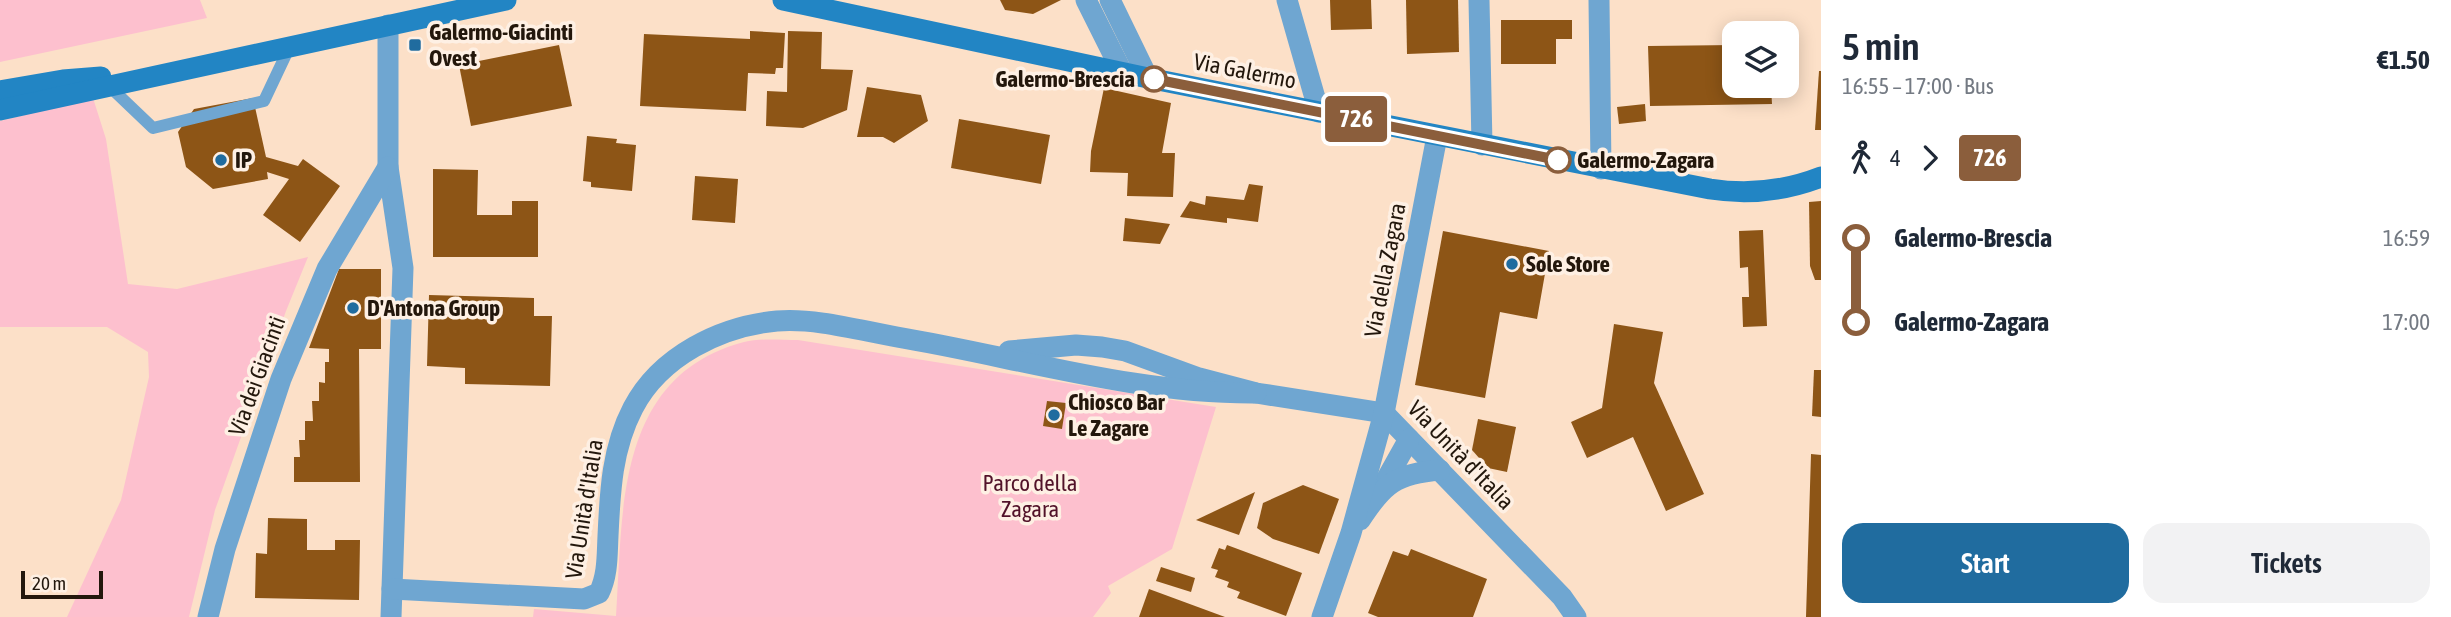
<!DOCTYPE html>
<html lang="en">
<head>
<meta charset="utf-8">
<style>
  body { margin:0; font-family:"Asap Condensed",sans-serif; background:#f2f2f3; color:#1f2937; height:100vh; display:flex; flex-direction:column; font-size:26px; white-space:nowrap }
  * { box-sizing:border-box; margin:0 }
  p { font-size:23px; color:#747a83 }
  .icon { flex:none; width:38px; height:38px; fill:none; stroke:currentColor; stroke-width:2; stroke-linecap:round; stroke-linejoin:round }
  .map { position:relative; flex:1; overflow:hidden }
  .side { display:flex; flex-direction:column; background:#fff; width:630px }
  .side>* { flex:none }
  .badge { padding:0 14px; border-radius:5px; font-size:24px; line-height:46px }
  .buttons { position:absolute; left:1722px; top:21px; display:grid; gap:14px }
  .buttons a { display:grid; place-items:center; width:77px; height:77px; border-radius:14px; background:#fff; box-shadow:0 4px 18px #0003; font-size:35px }
  .scale { position:absolute; left:21px; bottom:18px; width:82px; box-sizing:border-box; padding-left:7px; border:4px solid #23170c; border-top:0; font-size:19px; line-height:24px; white-space:nowrap; color:#23170c; -webkit-text-stroke:5px #fef0e4; paint-order:stroke }
  .map>.badge { position:absolute; translate:-50% -50%; box-shadow:0 0 0 4px #fff }
  .legs { display:flex; align-items:center; gap:10px; height:77px; padding:0 21px; font-size:23px }
  .legs p { margin-inline-start:auto }
  .overview { display:flex; align-items:center; justify-content:space-between; height:119px; padding:0 21px }
  h1 { font-size:38px; font-weight:600; line-height:52px }
  .button { display:flex; gap:14px; margin-top:auto; padding:14px 21px }
  .button a { flex:1; height:80px; border-radius:21px; background:#206c9f; color:#fff; font-size:28px; font-weight:600; line-height:80px; text-align:center }
  .button a+a { background:#f2f2f3; color:#1f2937 }
  ul { padding:0 21px; list-style:none }
  li { display:flex; align-items:center; gap:24px; height:84px; font-size:26px }
  li i { display:grid; place-items:center; width:10px; height:100%; margin:0 9px; background:currentColor }
  li i::after { content:''; width:18px; height:18px; margin:-9px; border:5px solid; border-radius:50%; background:#fff }
  li p { margin-inline-start:auto }
  li:first-child i { background:linear-gradient(#0000 50%,currentColor 0) }
  li:last-child i { background:linear-gradient(currentColor 50%,#0000 0) }
  main { display:flex; flex:1; min-height:0 }
  .map>svg:first-child { display:block }
  .green { fill:#fdc0ce }
  .building { fill:#8d5516 }
  .lines { fill:none; stroke-linecap:round; stroke-linejoin:round }
  .service { stroke:#6fa6d1; stroke-width:12 }
  .minor { stroke:#6fa6d1; stroke-width:21 }
  .secondary { stroke:#2285c4; stroke-width:21 }
  .line-1-casing { stroke:#fff; stroke-width:16 }
  .line-1 { stroke:#8b5e3c; stroke-width:10 }
  .poi-dot { fill:#206c9f; stroke:#fef0e4; stroke-width:2.5 }
  .stop-1-dot { fill:#fff; stroke:#8b5e3c; stroke-width:3.5 }
  .labels { text-anchor:middle; dominant-baseline:central; stroke-width:7; stroke-linejoin:round; paint-order:stroke }
  .poi-label { font-size:23px; font-weight:bold; fill:#23170c; stroke:#fef0e4; text-anchor:start }
  .street-label { font-size:23px; fill:#23170c; stroke:#fef0e4 }
  .stop-label { font-size:23px; font-weight:bold; fill:#23170c; stroke:#fef0e4; text-anchor:end }
  .park-label { font-size:23px; fill:#521229; stroke:#fef0e4 }
</style>
</head>
<body>
<main>
<div class="map">
<svg width="1821" height="617" viewBox="0 0 1821 617">
  <rect width="100%" height="100%" fill="#fce0c8"/>
  <g class="green">
    <path d="M0,0h200l7,18 -207,44z"/>
    <path d="M93,98l13,41 22,145 49,5 131,-32 -22,54 -71,199 -26,107h-122l54,-117 28,-123 -1,-25 -41,-25h-107v-206z"/>
    <path d="M798,340l418,67 -44,142 -64,37 3,7 -18,24h-560l1,-8 82,7c7,-105 -1,-240 128,-274 16,-4 37,-2 54,-2z"/>
  </g>
  <g class="building">
    <path d="M1000,0h61l-28,14 -28,-4z"/>
    <path d="M1330,0h41l1,29 -41,1z"/>
    <path d="M1406,0h52l1,52 -52,2z"/>
    <path d="M1501,20h71v19h-16v25h-55z"/>
    <path d="M750,31l35,2 -2,35h-7l-1,6 -27,-1 -2,38 -106,-5 4,-72 106,5z"/>
    <path d="M788,31l34,1 -1,37 32,1 -6,40 -44,18 -37,-2 1,-35 20,1z"/>
    <path d="M559,45l13,61 -101,20 -12,-61z"/>
    <path d="M1734,45v41h37l1,18 -122,2 -2,-60z"/>
    <path d="M1819,71h2v59h-6z"/>
    <path d="M867,87l54,8 7,26 -34,22 -11,-6h-26z"/>
    <path d="M1104,88l67,15 -9,50h13l-2,44 -46,-1 1,-23 -38,-1 1,-21z"/>
    <path d="M253,98l13,59 32,9 5,-7 37,27 -40,56 -37,-27 26,-36 -22,-7 1,7 -55,10 -27,-22 -8,-35 16,-23z"/>
    <path d="M1645,104l1,17 -27,3 -2,-17z"/>
    <path d="M959,119l91,16 -9,49 -90,-16z"/>
    <path d="M587,136l30,3 -1,4 20,2 -4,46 -41,-4v-5l-8,-1z"/>
    <path d="M433,169l45,1 -1,45h35v-14h26v56h-105z"/>
    <path d="M695,176l43,3 -3,44 -43,-3z"/>
    <path d="M1249,184l14,2 -5,36 -31,-4v5l-47,-6 10,-16 15,4 1,-9 38,4z"/>
    <path d="M1821,201v79h-6l-5,-14 -1,-64z"/>
    <path d="M1125,218l45,6 -10,20 -37,-3z"/>
    <path d="M1763,230l4,96 -24,1 -1,-30h7l-1,-30 -8,1 -1,-37z"/>
    <path d="M1443,231l106,20 -12,68 -37,-7 -15,86 -70,-13z"/>
    <path d="M339,269h42v80h-22l1,133h-66v-25h6l-1,-17h6v-19h8l-1,-20h7v-19l6,1v-21h4v-13l-20,-1z"/>
    <path d="M429,295l105,3v18h18l-2,70 -85,-2v-16l-38,-2z"/>
    <path d="M1614,324l49,8 -9,51 50,111 -38,17 -33,-74 -46,21 -16,-36 31,-14z"/>
    <path d="M1814,370h7v47l-9,-1z"/>
    <path d="M1047,401l19,2 -4,26 -19,-3z"/>
    <path d="M1478,419l38,8 -9,45 -19,-4 -16,-18z"/>
    <path d="M1811,454l10,1v162h-15z"/>
    <path d="M1303,485l36,14 -20,55 -46,-15 -16,-11 6,-25z"/>
    <path d="M1255,492l-16,43 -43,-15z"/>
    <path d="M268,518l39,1v31h28v-10h25l-1,60 -104,-2 1,-45 11,1z"/>
    <path d="M1227,545l75,28 -16,43 -49,-18 3,-6 -13,-5 2,-5 -14,-5 3,-7 -7,-2 8,-20 6,2z"/>
    <path d="M1411,549l76,30 -14,38h-95l-10,-4 25,-62 15,5z"/>
    <path d="M1161,567l34,11 -4,14 -35,-11z"/>
    <path d="M1149,589l76,28h-86z"/>
  </g>
  <g class="lines">
    <path class="service" d="M109,86l44,42 111,-27 26,-55"/>
    <g class="minor">
      <path d="M1086,0l36,72"/>
      <path d="M1110,0l38,78"/>
      <path d="M1287,0l32,112"/>
      <path d="M1479,0l3,145"/>
      <path d="M1599,0l2,169"/>
      <path d="M388,25v142l15,101 -12,349"/>
      <path d="M1009,351l67,-6 26,2 23,4 74,27 57,15 128,20 178,184 14,20"/>
      <path d="M1381,489l28,-50"/>
      <path d="M1360,520c25,-37 35,-46 80,-50"/>
      <path d="M392,589l192,10 15,-6c9,-18 8,-38 9,-57 2,-45 4,-88 25,-128 27,-52 88,-82 144,-87 39,-3 81,9 120,16 119,20 238,57 359,56"/>
      <path d="M208,617l17,-68 56,-170 46,-110 61,-102"/>
      <path d="M1322,617l29,-84 33,-120 53,-277"/>
    </g>
    <g class="secondary">
      <path d="M783,0l365,78 562,111c38,6 75,2 111,-12"/>
      <path d="M0,91l63,-11 38,-3"/>
      <path d="M0,110l506,-110"/>
    </g>
  </g>
  <g class="lines">
    <defs>
      <path id="line-1" d="M1154,79l404,81"/>
    </defs>
    <use href="#line-1" class="line-1-casing"/>
    <use href="#line-1" class="line-1"/>
  </g>
  <g class="poi-dot">
    <rect x="408" y="38" width="14" height="14" rx="3.5"/>
    <circle cx="221" cy="160" r="7"/>
    <circle cx="1512" cy="264" r="7"/>
    <circle cx="353" cy="308" r="7"/>
    <circle cx="1054" cy="415" r="7"/>
  </g>
  <g class="stop-1-dot">
    <circle cx="1154" cy="79" r="12"/>
    <circle cx="1558" cy="160" r="12"/>
  </g>
  <g class="labels">
    <g class="poi-label">
      <text x="429" y="32">Galermo-Giacinti<tspan x="429" dy="26">Ovest</tspan></text>
      <text x="235" y="160">IP</text>
      <text x="1526" y="264">Sole Store</text>
      <text x="367" y="308">D'Antona Group</text>
      <text x="1068" y="402">Chiosco Bar<tspan x="1068" dy="26">Le Zagare</tspan></text>
    </g>
    <g class="street-label">
      <text transform="translate(1245 71) rotate(11)">Via Galermo</text>
      <text transform="translate(1385 270) rotate(-79)">Via della Zagara</text>
      <text transform="translate(257 376) rotate(-70)">Via dei Giacinti</text>
      <text transform="translate(1461 455) rotate(46)">Via Unità d'Italia</text>
      <text transform="translate(584 509) rotate(-81)">Via Unità d'Italia</text>
    </g>
    <g class="stop-label">
      <text x="1135" y="79">Galermo-Brescia</text>
      <text x="1577" y="160" text-anchor="start">Galermo-Zagara</text>
    </g>
    <g class="park-label">
      <text x="1030" y="483">Parco della<tspan x="1030" dy="26">Zagara</tspan></text>
    </g>
  </g>
</svg>
<div class="buttons">
<a><svg class="icon" aria-label="layers" viewBox="0 0 24 24"><path d="M12 4l9 5-9 5-9-5zM3 14l9 5 9-5"/></svg></a>
</div>
<div class="scale">20 m</div>
<b class="badge" style="left:1356px;top:119px;background:#8b5e3c;color:#fff">726</b>
</div>
<section class="side">
<div class="overview"><div><h1>5 min</h1><p>16:55 – 17:00 · Bus</p></div><b>€1.50</b></div>
<div class="legs"><svg class="icon" aria-label="walk" viewBox="0 0 24 24"><circle cx="13" cy="4" r="2"/><path d="M13 8l-2 6 4 7M11 14l-3 7M7 12l3-4h3l4 4"/></svg>4<svg class="icon" aria-label="forward" viewBox="0 0 24 24"><path d="M9 5l7 7-7 7"/></svg><b class="badge" style="background:#8b5e3c;color:#fff">726</b></div>
<ul>
<li><i style="color:#8b5e3c"></i><b>Galermo-Brescia</b><p>16:59</p></li>
<li><i style="color:#8b5e3c"></i><b>Galermo-Zagara</b><p>17:00</p></li>
</ul>
<div class="button"><a>Start</a><a>Tickets</a></div>
</section>
</main>
</body>
</html>
